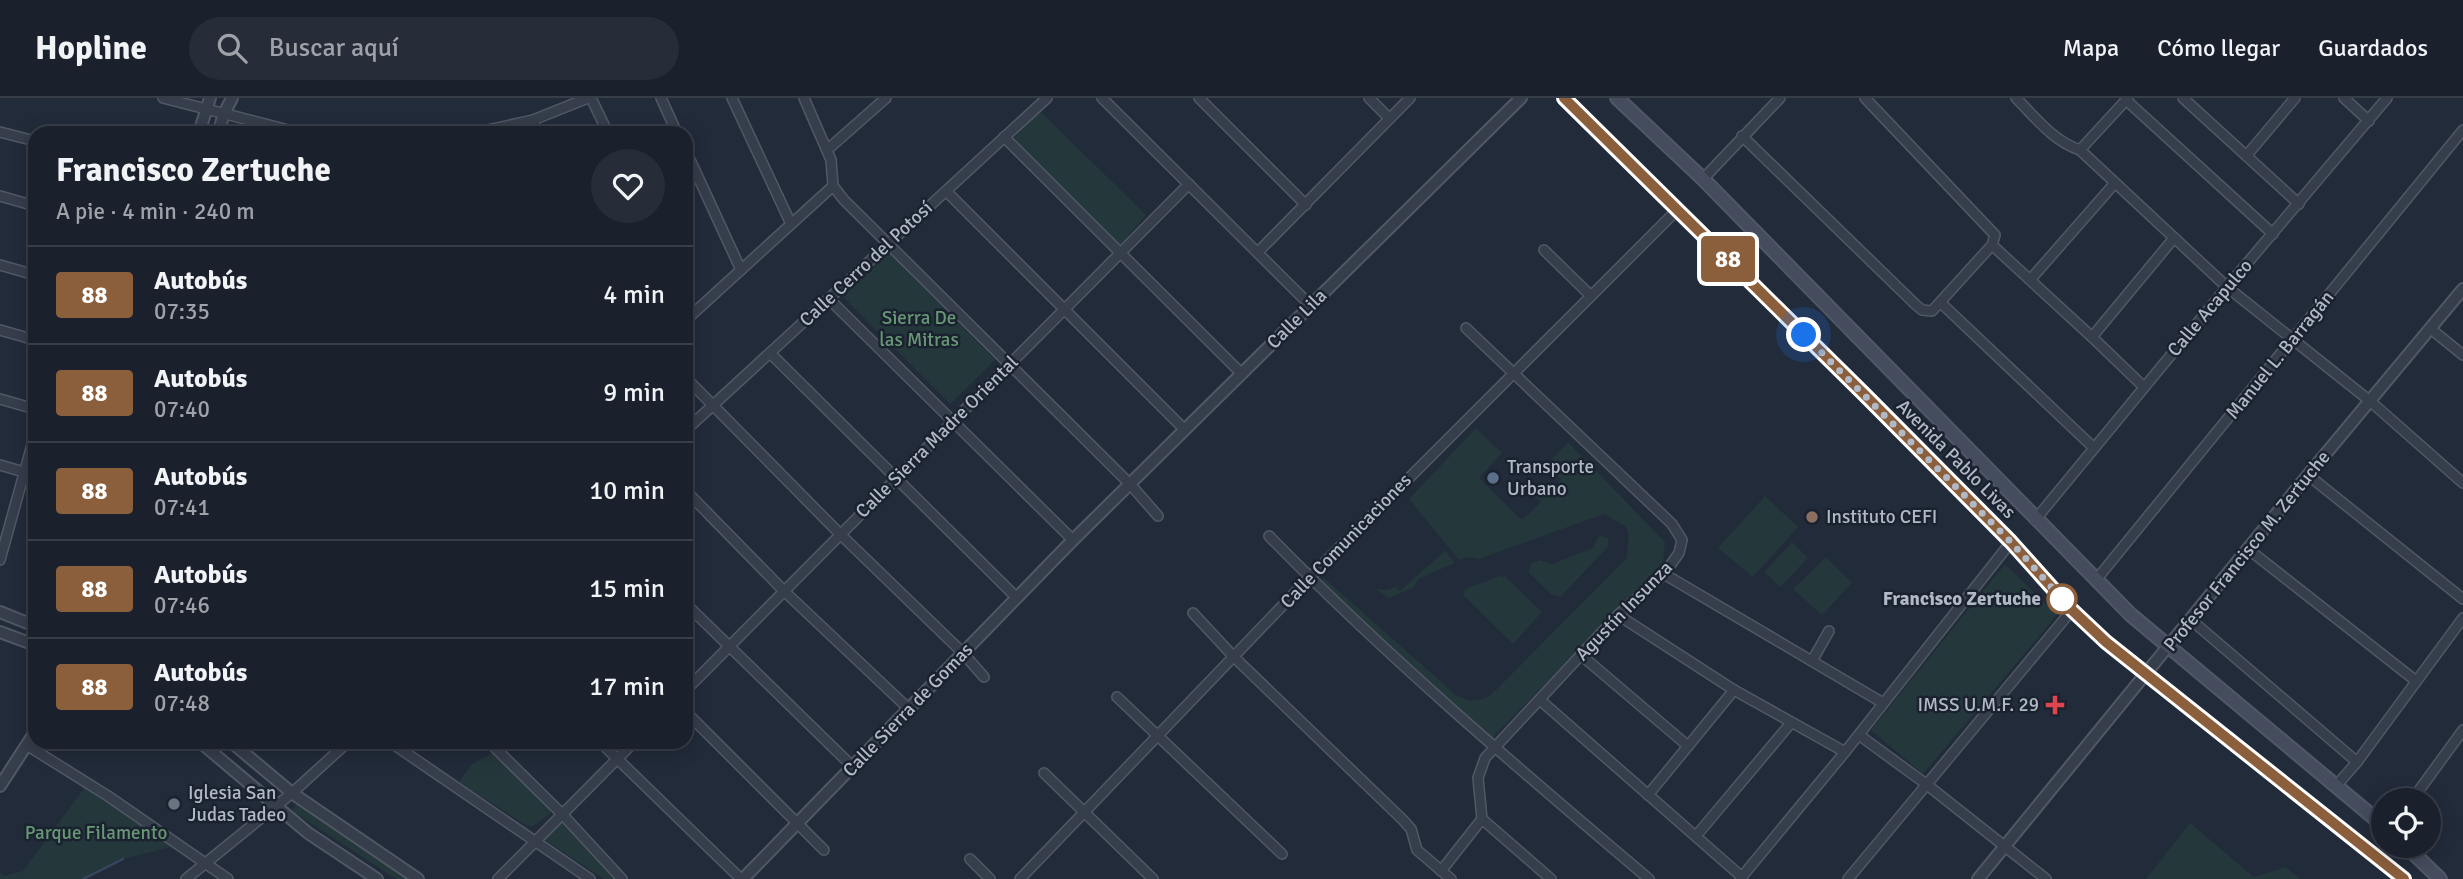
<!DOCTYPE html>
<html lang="es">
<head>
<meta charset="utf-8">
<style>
  body { margin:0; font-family:Signika,sans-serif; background:#272d38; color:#f1f3f6; height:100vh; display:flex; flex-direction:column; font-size:26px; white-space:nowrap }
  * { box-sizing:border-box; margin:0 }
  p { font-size:23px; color:#9fa3a9 }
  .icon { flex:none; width:38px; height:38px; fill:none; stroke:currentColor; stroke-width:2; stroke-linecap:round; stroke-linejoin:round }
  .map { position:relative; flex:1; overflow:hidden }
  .panel { position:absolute; left:28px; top:28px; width:665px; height:623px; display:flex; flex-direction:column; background:#1a202c; border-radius:21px; box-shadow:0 4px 18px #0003,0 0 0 2px #383e48 }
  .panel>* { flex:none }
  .badge { padding:0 14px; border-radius:5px; font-size:24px; line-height:46px }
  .tools { position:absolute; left:2371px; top:690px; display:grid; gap:14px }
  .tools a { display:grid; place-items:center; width:70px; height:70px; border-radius:50%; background:#1a202c; box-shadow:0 4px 18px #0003,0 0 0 2px #383e48; font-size:35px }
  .you { position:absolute; width:35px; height:35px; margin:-18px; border:5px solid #fff; border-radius:50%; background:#1a73e8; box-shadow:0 0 0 10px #1a73e833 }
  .map>.badge { position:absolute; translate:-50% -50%; box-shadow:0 0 0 4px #fff }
  .round { display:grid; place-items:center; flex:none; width:74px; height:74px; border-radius:37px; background:#272d38 }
  .overview { display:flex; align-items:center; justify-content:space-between; height:119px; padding:0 28px }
  h1 { font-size:33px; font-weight:700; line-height:52px }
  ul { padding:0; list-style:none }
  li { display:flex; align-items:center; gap:21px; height:98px; padding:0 28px; border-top:2px solid #383e48 }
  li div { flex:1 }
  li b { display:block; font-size:26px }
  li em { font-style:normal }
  li .badge { min-width:77px; font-weight:700; text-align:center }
  header { display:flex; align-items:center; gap:42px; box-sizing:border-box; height:98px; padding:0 35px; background:#1a202c; border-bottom:2px solid #383e48 }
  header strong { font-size:33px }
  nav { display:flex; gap:38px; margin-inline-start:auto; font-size:24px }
  .search { width:490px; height:63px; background:#272d38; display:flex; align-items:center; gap:18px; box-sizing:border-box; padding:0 24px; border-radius:38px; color:#9fa3a9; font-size:26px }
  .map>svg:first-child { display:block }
  .green { fill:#24373b }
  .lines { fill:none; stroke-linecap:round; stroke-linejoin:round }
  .stream { stroke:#364661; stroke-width:2.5 }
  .minor-casing { stroke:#515865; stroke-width:12 }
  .tertiary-casing { stroke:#515865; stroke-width:14 }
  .secondary-casing { stroke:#515865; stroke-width:16 }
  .minor { stroke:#363d4b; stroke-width:9 }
  .tertiary { stroke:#363d4b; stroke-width:10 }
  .secondary { stroke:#444c5e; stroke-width:12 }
  .line-casing { stroke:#fff; stroke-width:16 }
  .line { stroke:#8b5e3c; stroke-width:10 }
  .walk { stroke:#b1b8c6; stroke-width:7; stroke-dasharray:0 12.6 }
  .service-dot { fill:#5c6f8a; stroke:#1b222f; stroke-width:2.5 }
  .education-dot { fill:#8d6e63; stroke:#1b222f; stroke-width:2.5 }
  .stop-dot { fill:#fff; stroke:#8b5e3c; stroke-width:3.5 }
  .health-dot { fill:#e0444e; stroke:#1b222f; stroke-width:2.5 }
  .worship-dot { fill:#6b7280; stroke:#1b222f; stroke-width:2.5 }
  .labels { text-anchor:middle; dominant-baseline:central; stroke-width:5; stroke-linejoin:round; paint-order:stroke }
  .street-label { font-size:19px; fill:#b1b8c6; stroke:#1b222f }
  .park-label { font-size:19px; fill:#689776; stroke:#1b222f }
  .poi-label { font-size:19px; fill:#b1b8c6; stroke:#1b222f; text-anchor:start }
  .stop-label { font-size:19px; font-weight:bold; fill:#b1b8c6; stroke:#1b222f; text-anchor:end }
</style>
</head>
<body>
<header>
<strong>Hopline</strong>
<div class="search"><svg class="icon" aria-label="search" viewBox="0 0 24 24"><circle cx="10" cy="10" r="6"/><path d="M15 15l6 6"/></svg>Buscar aquí</div>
<nav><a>Mapa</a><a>Cómo llegar</a><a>Guardados</a></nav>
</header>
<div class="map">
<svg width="2463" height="781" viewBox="0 0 2463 781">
  <rect width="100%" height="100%" fill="#222b3a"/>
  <g class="green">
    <path d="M1040,13l106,104 -26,30 -107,-106z"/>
    <path d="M889,155l106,107 -45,44 -107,-107z"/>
    <path d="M1476,330l26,25 -23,25 43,42 19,-18 -10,-9 11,-11 10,9 9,-12 -14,-14 21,-23 97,100 -2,22 -174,177 -169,-159 4,-4 132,117c13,7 23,8 36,-1l134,-135 3,-22 -3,-10 -22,-13 -125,45 -10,-2 -10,3 -50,-61z"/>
    <path d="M1765,398l33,31 -45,50 -35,-29z"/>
    <path d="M1602,438l6,3v8l-48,50 -9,-3 -22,-21 1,-9 9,-4 13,4 41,-16 5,-11z"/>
    <path d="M1792,444l16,16 -28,29 -16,-15z"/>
    <path d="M1445,453l10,12 -37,16 -4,8 -25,11 -14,-9 13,1 7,-3 5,4z"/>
    <path d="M1826,459l26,26 -30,32 -29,-26z"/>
    <path d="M2005,466l52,51 -134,159 -52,-44z"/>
    <path d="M1500,478l6,1 36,35 -29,32 -49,-48v-5l4,-3z"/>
    <path d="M492,655l58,50 1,2 -1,9 -17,12h-6l-68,-44 13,-18z"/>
    <path d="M88,685l90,62 -55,14 -40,20h-83v-6l4,3 19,-5z"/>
    <path d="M302,698l120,83h-26l-104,-68z"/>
    <path d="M562,720l59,61h-17l-63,-42z"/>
    <path d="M2190,725l64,54 32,-10 14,12h-154z"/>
  </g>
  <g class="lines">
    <path class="stream" d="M83,781l40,-20"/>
    <defs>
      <g id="minor">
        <path d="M163,0l137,35"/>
        <path d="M591,0l17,35"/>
        <path d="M661,0l16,35"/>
        <path d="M732,0l59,126"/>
        <path d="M804,0l27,62 2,26 11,14 286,284 28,32"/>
        <path d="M1102,0l209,208"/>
        <path d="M1199,0l107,107"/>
        <path d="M1369,0l20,20"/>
        <path d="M2016,0c20,20 37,43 64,52l147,137 143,114 93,82"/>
        <path d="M2183,0l116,106"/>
        <path d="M2344,0l25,23"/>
        <path d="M2126,2l147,134"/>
        <path d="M533,22l5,13"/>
        <path d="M0,34l35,9"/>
        <path d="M474,35l59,-13 55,-22"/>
        <path d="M1742,38l173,168 7,6 10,1 60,-66 3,-10 -130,-137"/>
        <path d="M1004,39l238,237"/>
        <path d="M827,52l59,-52"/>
        <path d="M2080,52l48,-52"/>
        <path d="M686,53l55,119"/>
        <path d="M2247,57l48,-57"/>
        <path d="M1703,81l77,-81"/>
        <path d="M946,93l239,239"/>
        <path d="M0,98l35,10"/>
        <path d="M1992,147l100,92 52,50"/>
        <path d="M1544,152l46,45"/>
        <path d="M1258,154l152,-154"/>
        <path d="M0,167l35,10"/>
        <path d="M2030,182l85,-97"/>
        <path d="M686,200l7,15"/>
        <path d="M829,201l244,241"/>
        <path d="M1941,205l153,145"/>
        <path d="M686,222l147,-134"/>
        <path d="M2431,231l32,26"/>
        <path d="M0,232l35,10"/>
        <path d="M2092,239l82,-99"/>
        <path d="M770,255l247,245"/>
        <path d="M686,280l154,156 123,119 21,24"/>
        <path d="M0,301l35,10"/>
        <path d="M686,332l361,-332"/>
        <path d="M0,367l24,7"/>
        <path d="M2308,377l155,124"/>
        <path d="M686,393l98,100 125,118"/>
        <path d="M2035,422l192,-233 160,-189"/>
        <path d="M1269,438c119,122 250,233 380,343"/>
        <path d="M2248,451l168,132"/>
        <path d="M0,462l35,-126"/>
        <path d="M1664,476l219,129"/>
        <path d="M2096,482l367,-450"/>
        <path d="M686,506l167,163"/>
        <path d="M1193,515l41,44 169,163 8,9 6,21 34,29"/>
        <path d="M1618,517l116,75 111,62"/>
        <path d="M2190,521l167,143"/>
        <path d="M1581,557l107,91"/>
        <path d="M1812,563l17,-30"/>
        <path d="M686,592l503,-506"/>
        <path d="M1117,599l165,157"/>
        <path d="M1540,602l202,177"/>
        <path d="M686,614l138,138"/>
        <path d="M1859,637l67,49 120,95"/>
        <path d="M390,644l200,137"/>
        <path d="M489,644l73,72 60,65"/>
        <path d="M600,644l141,137"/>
        <path d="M28,648l80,50 120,83"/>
        <path d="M1044,675l109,106"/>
        <path d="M2336,688l21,-24 106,-144"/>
        <path d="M1648,697l86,-105"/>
        <path d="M2412,702l51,-70"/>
        <path d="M1482,721l69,60"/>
        <path d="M1696,738l95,-113"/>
        <path d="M970,761l20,20"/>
        <path d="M1441,773l41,-52 -4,-41 7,-20 133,-143 46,-41 15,-21 3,-13 -10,-16 -206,-196"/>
        <path d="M186,781l106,-86 56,-51"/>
        <path d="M498,781l136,-137"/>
        <path d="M1020,781l290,-302 368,-368"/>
        <path d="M1740,781l105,-127 166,-210"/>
        <path d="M1848,781l224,-269"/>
      </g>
      <g id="tertiary">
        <path d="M199,35l11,-35"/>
        <path d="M218,35l6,-19 8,-16"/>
        <path d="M0,514l35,14"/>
        <path d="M0,534l35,13"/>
        <path d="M200,644l108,91 69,46"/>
        <path d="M231,644l61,51 126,86"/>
        <path d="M0,688l35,-54"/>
        <path d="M743,781l330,-339 448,-442"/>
        <path d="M1978,781l330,-404 155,-186"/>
      </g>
      <g id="secondary">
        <path d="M1564,0l300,296 147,148 61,68 34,32 298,237"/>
        <path d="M1617,0l86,81 428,436 253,211"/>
        <path d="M2405,747l35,34"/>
      </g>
    </defs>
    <use href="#minor" class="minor-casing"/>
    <use href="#tertiary" class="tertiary-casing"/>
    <use href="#secondary" class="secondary-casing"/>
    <use href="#minor" class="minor"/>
    <use href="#tertiary" class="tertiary"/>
    <use href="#secondary" class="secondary"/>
  </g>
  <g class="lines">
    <defs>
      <path id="line" d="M1564,0l300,296 147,148 61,68 34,32 298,237"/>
    </defs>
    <use href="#line" class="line-casing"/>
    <use href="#line" class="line"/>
    <path class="walk" d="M1804,237l207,207 51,57"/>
  </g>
  <circle class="service-dot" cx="1493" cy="380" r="7"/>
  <circle class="education-dot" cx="1812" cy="419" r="7"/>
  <circle class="stop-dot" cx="2062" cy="501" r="14"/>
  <path class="health-dot" d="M2051.5 596.5h7v7h7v7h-7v7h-7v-7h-7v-7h7z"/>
  <circle class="worship-dot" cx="174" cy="706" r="7"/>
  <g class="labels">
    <g class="street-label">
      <text transform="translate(866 166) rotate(-43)">Calle Cerro del Potosí</text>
      <text transform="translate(2210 210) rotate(-50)">Calle Acapulco</text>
      <text transform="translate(1297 221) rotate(-45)">Calle Lila</text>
      <text transform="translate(2280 257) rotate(-51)">Manuel L. Barragán</text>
      <text transform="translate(937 339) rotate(-45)">Calle Sierra Madre Oriental</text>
      <text transform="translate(1956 361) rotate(45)">Avenida Pablo Livas</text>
      <text transform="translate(1346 443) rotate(-46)">Calle Comunicaciones</text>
      <text transform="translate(2247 453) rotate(-51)">Profesor Francisco M. Zertuche</text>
      <text transform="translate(1624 513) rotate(-46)">Agustín Insunza</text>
      <text transform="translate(908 612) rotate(-46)">Calle Sierra de Gomas</text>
    </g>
    <g class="park-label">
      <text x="919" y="220">Sierra De<tspan x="919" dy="22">las Mitras</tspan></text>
      <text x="96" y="735">Parque Filamento</text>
    </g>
    <g class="poi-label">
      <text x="1507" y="369">Transporte<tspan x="1507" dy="22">Urbano</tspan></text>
      <text x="1826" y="419">Instituto CEFI</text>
      <text x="2039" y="607" text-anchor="end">IMSS U.M.F. 29</text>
      <text x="188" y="695">Iglesia San<tspan x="188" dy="22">Judas Tadeo</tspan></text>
    </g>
    <g class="stop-label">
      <text x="2041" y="501">Francisco Zertuche</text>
    </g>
  </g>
</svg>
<div class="tools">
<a><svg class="icon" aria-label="locate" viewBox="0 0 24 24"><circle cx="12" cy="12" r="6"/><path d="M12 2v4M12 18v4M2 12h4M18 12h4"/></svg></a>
</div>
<div class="you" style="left:1804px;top:237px"></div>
<b class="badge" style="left:1728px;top:161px;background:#8b5e3c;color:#fff">88</b>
<section class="panel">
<div class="overview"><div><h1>Francisco Zertuche</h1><p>A pie · 4 min · 240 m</p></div><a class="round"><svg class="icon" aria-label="heart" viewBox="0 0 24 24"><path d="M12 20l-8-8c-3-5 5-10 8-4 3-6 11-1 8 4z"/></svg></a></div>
<ul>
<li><span class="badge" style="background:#8b5e3c;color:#fff">88</span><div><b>Autobús</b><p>07:35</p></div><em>4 min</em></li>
<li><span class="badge" style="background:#8b5e3c;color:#fff">88</span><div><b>Autobús</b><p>07:40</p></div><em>9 min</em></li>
<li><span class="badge" style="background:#8b5e3c;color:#fff">88</span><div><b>Autobús</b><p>07:41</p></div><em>10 min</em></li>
<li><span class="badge" style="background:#8b5e3c;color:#fff">88</span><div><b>Autobús</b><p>07:46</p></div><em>15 min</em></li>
<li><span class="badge" style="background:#8b5e3c;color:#fff">88</span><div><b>Autobús</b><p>07:48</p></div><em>17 min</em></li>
</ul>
</section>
</div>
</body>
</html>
